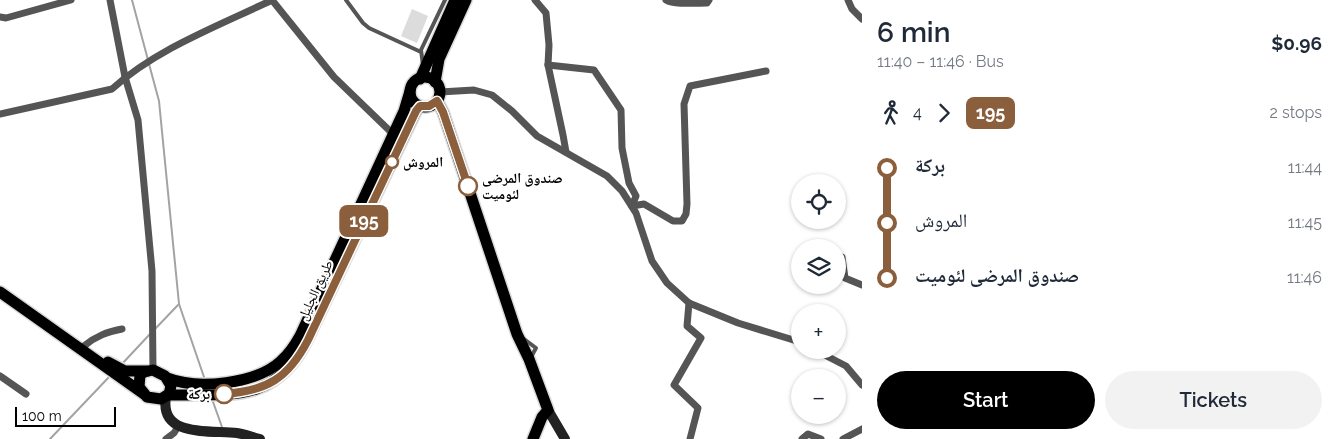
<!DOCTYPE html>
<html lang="en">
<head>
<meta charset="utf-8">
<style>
  body { margin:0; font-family:Raleway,"Noto Naskh Arabic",sans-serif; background:#f2f2f3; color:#1f2937; height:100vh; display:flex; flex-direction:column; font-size:19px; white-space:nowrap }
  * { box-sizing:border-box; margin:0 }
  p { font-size:16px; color:#747a83 }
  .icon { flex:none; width:28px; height:28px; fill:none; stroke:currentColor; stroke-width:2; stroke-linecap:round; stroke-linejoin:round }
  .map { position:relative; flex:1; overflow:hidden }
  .sheet { display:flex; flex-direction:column; background:#fff; width:475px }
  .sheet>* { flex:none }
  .badge { padding:0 10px; border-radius:8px; font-size:18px; line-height:32px }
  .buttons { position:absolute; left:791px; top:174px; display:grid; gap:10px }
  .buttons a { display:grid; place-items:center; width:55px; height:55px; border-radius:50%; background:#fff; box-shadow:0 1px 4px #0004; font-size:25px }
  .scale { position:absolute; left:15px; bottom:12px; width:101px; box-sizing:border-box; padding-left:5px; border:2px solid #000; border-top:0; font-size:14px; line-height:18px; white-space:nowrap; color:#000; -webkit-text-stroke:4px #fff; paint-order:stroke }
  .map>.badge { position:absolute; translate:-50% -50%; box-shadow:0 0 0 2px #fff }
  .legs { display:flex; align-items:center; gap:8px; height:55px; padding:0 15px; font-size:16px }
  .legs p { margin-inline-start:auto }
  .overview { display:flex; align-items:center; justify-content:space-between; height:85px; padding:0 15px }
  h1 { font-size:28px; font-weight:600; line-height:38px }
  .button { display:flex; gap:10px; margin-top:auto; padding:10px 15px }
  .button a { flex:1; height:58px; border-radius:30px; background:#000; color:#fff; font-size:20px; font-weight:600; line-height:58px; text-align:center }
  .button a+a { background:#f2f2f3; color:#1f2937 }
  ul { padding:0 15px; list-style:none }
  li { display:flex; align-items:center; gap:18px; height:55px; font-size:19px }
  li i { display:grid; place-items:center; width:8px; height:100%; margin:0 6px; background:currentColor }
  li i::after { content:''; width:12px; height:12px; margin:-6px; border:4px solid; border-radius:50%; background:#fff }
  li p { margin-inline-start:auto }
  li:first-child i { background:linear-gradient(#0000 50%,currentColor 0) }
  li:last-child i { background:linear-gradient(currentColor 50%,#0000 0) }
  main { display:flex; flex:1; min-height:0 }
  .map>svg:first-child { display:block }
  .park { fill:#dcdcdc }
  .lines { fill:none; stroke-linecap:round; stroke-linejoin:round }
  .stream { stroke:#a3a3a3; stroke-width:2 }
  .primary-casing { stroke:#dbdbdb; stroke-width:14 }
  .lane { stroke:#555; stroke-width:4 }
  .street { stroke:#555; stroke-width:7 }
  .secondary { stroke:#222; stroke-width:10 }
  .primary { stroke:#000; stroke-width:11 }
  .line-1-casing { stroke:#fff; stroke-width:11 }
  .line-1 { stroke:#8b5e3c; stroke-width:8 }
  .stop-1-dot { fill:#fff; stroke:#8b5e3c; stroke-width:2.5 }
  .labels { text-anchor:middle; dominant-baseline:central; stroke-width:4.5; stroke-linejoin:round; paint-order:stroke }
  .stop-label { font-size:14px; font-weight:bold; fill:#000; stroke:#fff; text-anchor:start }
  .street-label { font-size:14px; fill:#000; stroke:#fff }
</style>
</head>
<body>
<main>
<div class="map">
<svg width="862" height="439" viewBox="0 0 862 439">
  <rect width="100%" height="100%" fill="#fff"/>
  <path class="park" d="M412,9l16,7 -11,27 -16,-7z"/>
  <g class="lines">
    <g class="stream">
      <path d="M132,0l16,60"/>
      <path d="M149,64l10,37 20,203 26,76"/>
      <path d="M155,329l23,-24"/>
      <path d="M121,365l29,-31"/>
      <path d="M212,399l10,28"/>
      <path d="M50,439l60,-63"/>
    </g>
    <defs>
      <g id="primary">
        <circle cx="425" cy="92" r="15"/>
        <path d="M420,79l35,-79"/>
        <path d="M435,82l4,-23 27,-59"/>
        <path d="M437,101l6,11 74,222 12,25 19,51 -6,7 -9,22"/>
        <path d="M0,292l144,102"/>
        <path d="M108,362l17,9h22"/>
        <path d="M153,370l12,6 6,10 -2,8 -8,5 -14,-2 -8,-10 1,-12 4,-3z"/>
        <path d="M167,378c31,12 89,6 114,-17 8,-7 14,-16 19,-25l104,-225 6,-20"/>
        <path d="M168,395c62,-1 107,9 139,-55l109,-229 4,-5"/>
      </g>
    </defs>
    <use href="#primary" class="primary-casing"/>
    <g class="lane">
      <path d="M346,0l17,23 6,5 52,24"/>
      <path d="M423,65l-2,-15 24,-50"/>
      <path d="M524,339l12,9 -5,9"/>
    </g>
    <g class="street">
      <path d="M110,0l15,77 13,43 14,151 1,99"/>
      <path d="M535,0l11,13 3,32 -1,20 46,5 27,40 1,38 7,35 7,13 -4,10 12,-2 29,17h9l4,-7 1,-10 -3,-100 6,-18 76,-15"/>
      <path d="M666,0c8,5 30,3 41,3l2,-3"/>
      <path d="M848,0l4,9 10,10"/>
      <path d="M0,17l6,1 65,-18"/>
      <path d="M548,65l15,70 3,17"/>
      <path d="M440,92l34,-2 18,5 20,16 25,25 70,40 15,15 14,22 16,48 15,22 22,20 49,20 62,19"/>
      <path d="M0,114l112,-25c44,-40 106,-63 160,-89l62,77 59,57"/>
      <path d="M842,257l3,21 17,7"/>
      <path d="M689,303l-2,23 14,12 -27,47 24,23 -8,31"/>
      <path d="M84,346c12,-10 23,-14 38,-17"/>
      <path d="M815,350l31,16 16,19"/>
      <path d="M0,376l26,18"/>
      <path d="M166,439l8,-6 5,-8"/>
      <path d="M802,439l6,-5 13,5"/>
      <path d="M843,439l19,-10"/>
    </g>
    <g class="secondary">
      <path d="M166,397c-7,41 45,33 71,36 7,1 15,4 23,6"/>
      <path d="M548,410l17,29"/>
    </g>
    <use href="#primary" class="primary"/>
  </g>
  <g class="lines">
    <defs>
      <path id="line-1" d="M224,394c42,-3 64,-15 84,-54l108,-229 4,-5h9l8,-5 6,11 25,74"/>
    </defs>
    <use href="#line-1" class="line-1-casing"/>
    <use href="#line-1" class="line-1"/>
  </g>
  <g class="stop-1-dot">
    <circle cx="392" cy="162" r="6"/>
    <circle cx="468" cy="186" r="9"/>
    <circle cx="224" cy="394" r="9"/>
  </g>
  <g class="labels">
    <g class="stop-label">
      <text x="403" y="162">المروش</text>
      <text x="482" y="178">صندوق المرضى<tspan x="482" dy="16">لئوميت</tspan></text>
      <text x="210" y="394" text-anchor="end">بركة</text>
    </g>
    <g class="street-label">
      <text transform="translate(315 290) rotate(-65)">طريق الجليل</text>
    </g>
  </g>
</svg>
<div class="buttons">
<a><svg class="icon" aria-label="locate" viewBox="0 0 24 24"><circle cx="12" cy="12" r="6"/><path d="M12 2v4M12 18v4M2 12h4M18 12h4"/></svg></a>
<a><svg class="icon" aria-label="layers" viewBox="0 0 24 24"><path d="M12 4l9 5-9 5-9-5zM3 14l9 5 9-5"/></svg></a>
<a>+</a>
<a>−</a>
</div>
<div class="scale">100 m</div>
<b class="badge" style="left:364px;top:221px;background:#8b5e3c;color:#fff">195</b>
</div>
<section class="sheet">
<div class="overview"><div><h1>6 min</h1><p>11:40 – 11:46 · Bus</p></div><b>$0.96</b></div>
<div class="legs"><svg class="icon" aria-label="walk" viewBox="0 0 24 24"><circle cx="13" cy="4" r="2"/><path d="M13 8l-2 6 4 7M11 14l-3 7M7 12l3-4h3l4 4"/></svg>4<svg class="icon" aria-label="forward" viewBox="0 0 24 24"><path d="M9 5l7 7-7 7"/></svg><b class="badge" style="background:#8b5e3c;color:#fff">195</b><p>2 stops</p></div>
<ul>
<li><i style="color:#8b5e3c"></i><b>بركة</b><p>11:44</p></li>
<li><i style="color:#8b5e3c"></i><span>المروش</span><p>11:45</p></li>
<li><i style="color:#8b5e3c"></i><b>صندوق المرضى لئوميت</b><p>11:46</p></li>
</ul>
<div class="button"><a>Start</a><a>Tickets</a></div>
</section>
</main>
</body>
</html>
